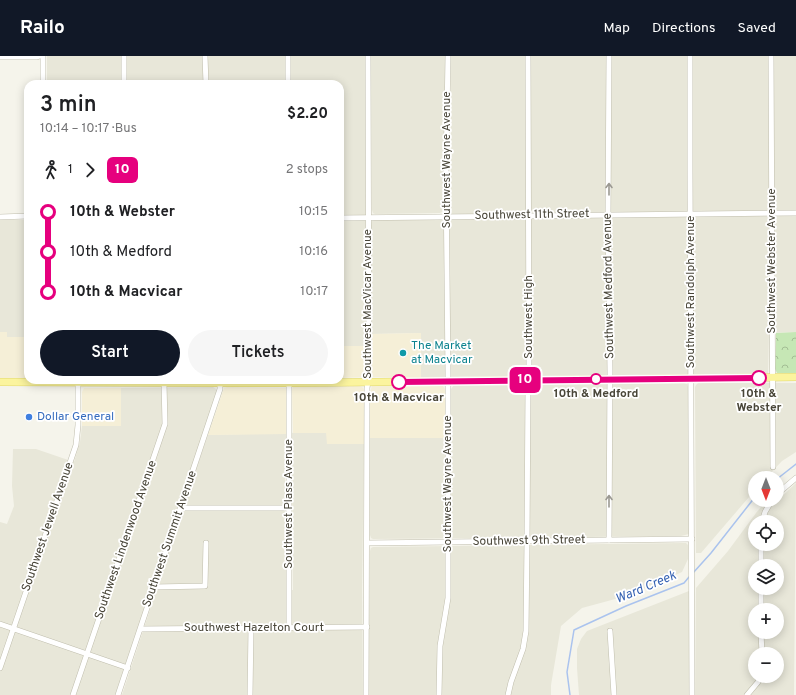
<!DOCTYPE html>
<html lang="en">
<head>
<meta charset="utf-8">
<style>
  body { margin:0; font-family:Overpass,sans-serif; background:#f6f6f6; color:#202124; height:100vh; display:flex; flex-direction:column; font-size:15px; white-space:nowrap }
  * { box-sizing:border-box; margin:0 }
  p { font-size:13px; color:#757577 }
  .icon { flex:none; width:22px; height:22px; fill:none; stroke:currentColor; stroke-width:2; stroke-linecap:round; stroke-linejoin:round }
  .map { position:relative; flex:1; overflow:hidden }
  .side { position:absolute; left:24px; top:24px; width:320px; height:304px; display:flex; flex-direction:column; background:#fff; border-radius:12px; box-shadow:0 2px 10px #0003 }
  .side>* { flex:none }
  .badge { padding:0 8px; border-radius:6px; font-size:14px; line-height:26px }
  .needle { width:26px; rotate:180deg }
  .controls { position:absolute; left:748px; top:415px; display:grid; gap:8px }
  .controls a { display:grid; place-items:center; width:36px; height:36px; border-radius:50%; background:#fff; box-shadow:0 2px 10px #0003; font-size:20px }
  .map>.badge { position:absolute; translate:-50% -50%; box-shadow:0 0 0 2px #fff }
  .legs { display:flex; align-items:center; gap:6px; height:44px; padding:0 16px; font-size:13px }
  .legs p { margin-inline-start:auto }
  .overview { display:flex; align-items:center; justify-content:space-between; height:68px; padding:0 16px }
  h1 { font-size:22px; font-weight:600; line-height:30px }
  .button { display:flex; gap:8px; margin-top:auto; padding:8px 16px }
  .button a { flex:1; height:46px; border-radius:24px; background:#111827; color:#fff; font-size:16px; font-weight:600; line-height:46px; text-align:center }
  .button a+a { background:#f6f6f6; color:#202124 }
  ul { padding:0 16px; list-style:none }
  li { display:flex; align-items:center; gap:14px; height:40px; font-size:15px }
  li i { display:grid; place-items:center; width:6px; height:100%; margin:0 5px; background:currentColor }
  li i::after { content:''; width:10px; height:10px; margin:-5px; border:3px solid; border-radius:50%; background:#fff }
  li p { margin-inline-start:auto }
  li:first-child i { background:linear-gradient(#0000 50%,currentColor 0) }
  li:last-child i { background:linear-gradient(currentColor 50%,#0000 0) }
  header { display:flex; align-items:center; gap:24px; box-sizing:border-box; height:56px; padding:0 20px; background:#111827; color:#fff }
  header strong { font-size:19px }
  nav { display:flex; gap:22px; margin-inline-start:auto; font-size:14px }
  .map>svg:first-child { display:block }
  .residential { fill:#e8e7d9; fill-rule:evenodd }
  .commercial { fill:#f5efd7 }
  .forest { fill:url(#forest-crowns) }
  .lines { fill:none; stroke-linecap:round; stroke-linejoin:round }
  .stream { stroke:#aac3ee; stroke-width:1.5 }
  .minor-casing { stroke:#c0bead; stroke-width:6 }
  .major-casing { stroke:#e0d76d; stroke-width:8 }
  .minor { stroke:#fff; stroke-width:5 }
  .major { stroke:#fbf49e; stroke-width:7 }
  .oneway { stroke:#9b9992 }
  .line-1-casing { stroke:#fff; stroke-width:9 }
  .line-1 { stroke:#e6007e; stroke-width:6 }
  .culture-dot { fill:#0f9aa8; stroke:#fff; stroke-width:1.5 }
  .stop-1-dot { fill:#fff; stroke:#e6007e; stroke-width:2 }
  .shop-dot { fill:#3f7fe0; stroke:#fff; stroke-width:1.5 }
  .labels { text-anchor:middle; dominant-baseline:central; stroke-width:3.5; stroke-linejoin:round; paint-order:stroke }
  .street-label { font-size:12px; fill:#494639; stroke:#fff }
  .culture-label { font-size:12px; fill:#0d838f; stroke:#fff; text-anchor:start }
  .stop-label { font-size:12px; font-weight:bold; fill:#494639; stroke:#fff }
  .shop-label { font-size:12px; fill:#366cbe; stroke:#fff; text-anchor:start }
  .water-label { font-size:13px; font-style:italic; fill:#3461b2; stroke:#fff }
</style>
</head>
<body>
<header>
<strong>Railo</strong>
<nav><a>Map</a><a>Directions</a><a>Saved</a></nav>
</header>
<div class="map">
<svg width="796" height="639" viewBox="0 0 796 639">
  <defs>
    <pattern id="forest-crowns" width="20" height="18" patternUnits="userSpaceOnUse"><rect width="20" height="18" fill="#c6e7b5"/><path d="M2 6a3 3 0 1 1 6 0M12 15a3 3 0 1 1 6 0" fill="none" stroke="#a3bd94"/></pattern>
  </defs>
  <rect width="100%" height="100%" fill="#f5f4eb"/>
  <g class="residential">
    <path d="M47,0h318l1,290h-26v-262h-293z"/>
    <path d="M371,0h74l-1,153 -1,2 -3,2 -65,1 -2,-1 -1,-3z"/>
    <path d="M451,0h345v276l-27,1 -1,40 -2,1 -172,2 -173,1v-44l-49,1 -1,-109 1,-4 3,-1h76z"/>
    <path d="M0,164h28v117h-21v-5h-7z"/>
    <path d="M699,326l97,1v69l-14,9 -16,17h-11v12l-54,63h-5l-1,-166 1,-2z"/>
    <path d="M684,327l3,1 2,6 1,142 -1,2 -8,2 -308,3 -2,-1 -1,-3v-97h81v-49l3,-4z"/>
    <path d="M213,331l3,2 1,3 -102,303h-115v-173l7,2 7,-18 -2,-20 1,-37h23l38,13 6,-20 2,-16h39v-38z"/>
    <path d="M327,376v12h37l-2,145 1,106h-241l72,-220 14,-40zM292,418l1,116h-6l-2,-115z"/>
    <path d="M796,427l-2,212h-99l1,-107 32,-37 28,-38 11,-13h4l4,3zM755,466h22v22h-22zM755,510h22v22h-22zM755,554h22v22h-22zM755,598h22v22h-22z"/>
    <path d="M682,487h4l2,2v14l-6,13 -52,23 -48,13 -21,18 -10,59v10h-183l2,-144 1,-3 2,-1z"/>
    <path d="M689,535v104h-110l-2,-27v-19l4,-10 6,-8z"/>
  </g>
  <g class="commercial">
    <path d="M7,276v5h21v41h-28v-46z"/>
    <path d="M421,277v44h-48l-1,-5v-38z"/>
    <path d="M340,290h26v27l-2,4 -24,1z"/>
    <path d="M439,329h3l3,4v49h-75v-46l2,-6z"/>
    <path d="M360,330l2,1 2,2v55h-37l-1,-11h-33l-1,-43 1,-3z"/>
    <path d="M227,331l59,1v46l-78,1 15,-44 1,-3z"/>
    <path d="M84,332h37v38h-39v-34z"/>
  </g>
  <path class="forest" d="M796,276v41h-19l-2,-4 1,-36z"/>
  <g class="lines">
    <g class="stream">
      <path d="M777,423l19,-15"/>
      <path d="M693,517l18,-20 44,-56"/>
      <path d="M570,639l-3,-23 7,-42 52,-24 58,-23 5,-6"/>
    </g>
    <defs>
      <g id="minor">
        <path d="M43,0v28"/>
        <path d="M124,0v28"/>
        <path d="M205,0l1,28"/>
        <path d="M288,0v28"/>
        <path d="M609,0l-1,159 2,157 -1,168"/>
        <path d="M690,0v114l2,525"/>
        <path d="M771,0l2,411"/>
        <path d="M0,1h37l3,-1"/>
        <path d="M0,161l28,-1"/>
        <path d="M340,162l456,-5"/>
        <path d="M289,324v247"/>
        <path d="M777,438l19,-16"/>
        <path d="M181,452h108"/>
        <path d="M762,466l3,-10 7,-12"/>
        <path d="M367,487l325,-4"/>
        <path d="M761,488v22"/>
        <path d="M154,531l51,-1 1,-43"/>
        <path d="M761,532v22"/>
        <path d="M0,568l128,44"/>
        <path d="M141,573l226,-2"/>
        <path d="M610,575l4,64"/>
        <path d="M761,576l1,22"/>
        <path d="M0,612l76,-223 2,-20v-43"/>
        <path d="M73,639l92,-271 -1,-41"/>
        <path d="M118,639l102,-306v-6"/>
        <path d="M250,639l1,-67"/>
        <path d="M366,639l1,-307 2,-14 -1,-318"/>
        <path d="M439,639l1,-49 8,-48v-225l-2,-198 2,-119"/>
        <path d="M508,639l3,-13 12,-33 3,-18 1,-90 1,-153 1,-17 -1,-315"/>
        <path d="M747,639l11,-13 2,-6"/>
      </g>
      <path id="major" d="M0,326l289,1 507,-6"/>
    </defs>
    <use href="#minor" class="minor-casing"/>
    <use href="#major" class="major-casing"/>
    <use href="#minor" class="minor"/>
    <use href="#major" class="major"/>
  </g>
  <defs><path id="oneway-shaft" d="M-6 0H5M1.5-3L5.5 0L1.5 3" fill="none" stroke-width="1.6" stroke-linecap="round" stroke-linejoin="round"/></defs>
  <g class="oneway">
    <use href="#oneway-shaft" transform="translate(609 133) rotate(-90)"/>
    <use href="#oneway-shaft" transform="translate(609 445) rotate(-90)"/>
  </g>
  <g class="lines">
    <defs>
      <path id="line-1" d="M399,326l360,-4"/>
    </defs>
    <use href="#line-1" class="line-1-casing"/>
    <use href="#line-1" class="line-1"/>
  </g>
  <circle class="culture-dot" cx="403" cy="297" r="4"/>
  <g class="stop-1-dot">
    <circle cx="759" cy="322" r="7"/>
    <circle cx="596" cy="323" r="5"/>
    <circle cx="399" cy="326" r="7"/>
  </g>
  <circle class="shop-dot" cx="29" cy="361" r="4"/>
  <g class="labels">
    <g class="street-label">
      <text transform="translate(447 104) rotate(-90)">Southwest Wayne Avenue</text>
      <text transform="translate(532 159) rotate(-1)">Southwest 11th Street</text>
      <text transform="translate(772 205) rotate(-90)">Southwest Webster Avenue</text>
      <text transform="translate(609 230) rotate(-91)">Southwest Medford Avenue</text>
      <text transform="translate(691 236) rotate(-90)">Southwest Randolph Avenue</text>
      <text transform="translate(368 248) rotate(-90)">Southwest MacVicar Avenue</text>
      <text transform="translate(529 261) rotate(-90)">Southwest High</text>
      <text transform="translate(448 428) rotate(-90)">Southwest Wayne Avenue</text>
      <text transform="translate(289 448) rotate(-90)">Southwest Plass Avenue</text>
      <text transform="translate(48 471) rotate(-71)">Southwest Jewell Avenue</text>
      <text transform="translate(170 483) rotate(-71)">Southwest Summit Avenue</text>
      <text transform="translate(126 484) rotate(-71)">Southwest Lindenwood Avenue</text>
      <text transform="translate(529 485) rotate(-1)">Southwest 9th Street</text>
      <text x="254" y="572">Southwest Hazelton Court</text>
    </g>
    <g class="culture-label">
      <text x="411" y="290">The Market<tspan x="411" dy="14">at Macvicar</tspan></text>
    </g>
    <g class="stop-label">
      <text x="596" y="338">10th &amp; Medford</text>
      <text x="759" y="338">10th &amp;<tspan x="759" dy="14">Webster</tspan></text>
      <text x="399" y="342">10th &amp; Macvicar</text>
    </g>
    <g class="shop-label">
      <text x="37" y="361">Dollar General</text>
    </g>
    <g class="water-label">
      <text transform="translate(646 532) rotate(-23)">Ward Creek</text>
    </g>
  </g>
</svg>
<div class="controls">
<a><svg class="needle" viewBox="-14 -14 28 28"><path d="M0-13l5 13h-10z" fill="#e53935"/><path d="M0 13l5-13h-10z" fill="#757577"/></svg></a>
<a><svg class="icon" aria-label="locate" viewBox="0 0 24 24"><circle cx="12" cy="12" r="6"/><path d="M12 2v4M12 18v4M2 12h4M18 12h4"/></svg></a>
<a><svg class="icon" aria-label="layers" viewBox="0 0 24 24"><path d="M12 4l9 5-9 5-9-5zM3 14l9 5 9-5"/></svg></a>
<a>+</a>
<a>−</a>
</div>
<b class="badge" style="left:525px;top:324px;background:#e6007e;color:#fff">10</b>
<section class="side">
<div class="overview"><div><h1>3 min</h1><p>10:14 – 10:17 · Bus</p></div><b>$2.20</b></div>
<div class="legs"><svg class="icon" aria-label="walk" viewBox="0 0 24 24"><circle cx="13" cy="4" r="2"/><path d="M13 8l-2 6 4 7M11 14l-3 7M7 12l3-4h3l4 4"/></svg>1<svg class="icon" aria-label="forward" viewBox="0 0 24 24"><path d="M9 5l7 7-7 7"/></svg><b class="badge" style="background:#e6007e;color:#fff">10</b><p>2 stops</p></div>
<ul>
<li><i style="color:#e6007e"></i><b>10th &amp; Webster</b><p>10:15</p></li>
<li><i style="color:#e6007e"></i><span>10th &amp; Medford</span><p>10:16</p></li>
<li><i style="color:#e6007e"></i><b>10th &amp; Macvicar</b><p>10:17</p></li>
</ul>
<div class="button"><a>Start</a><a>Tickets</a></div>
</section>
</div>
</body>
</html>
